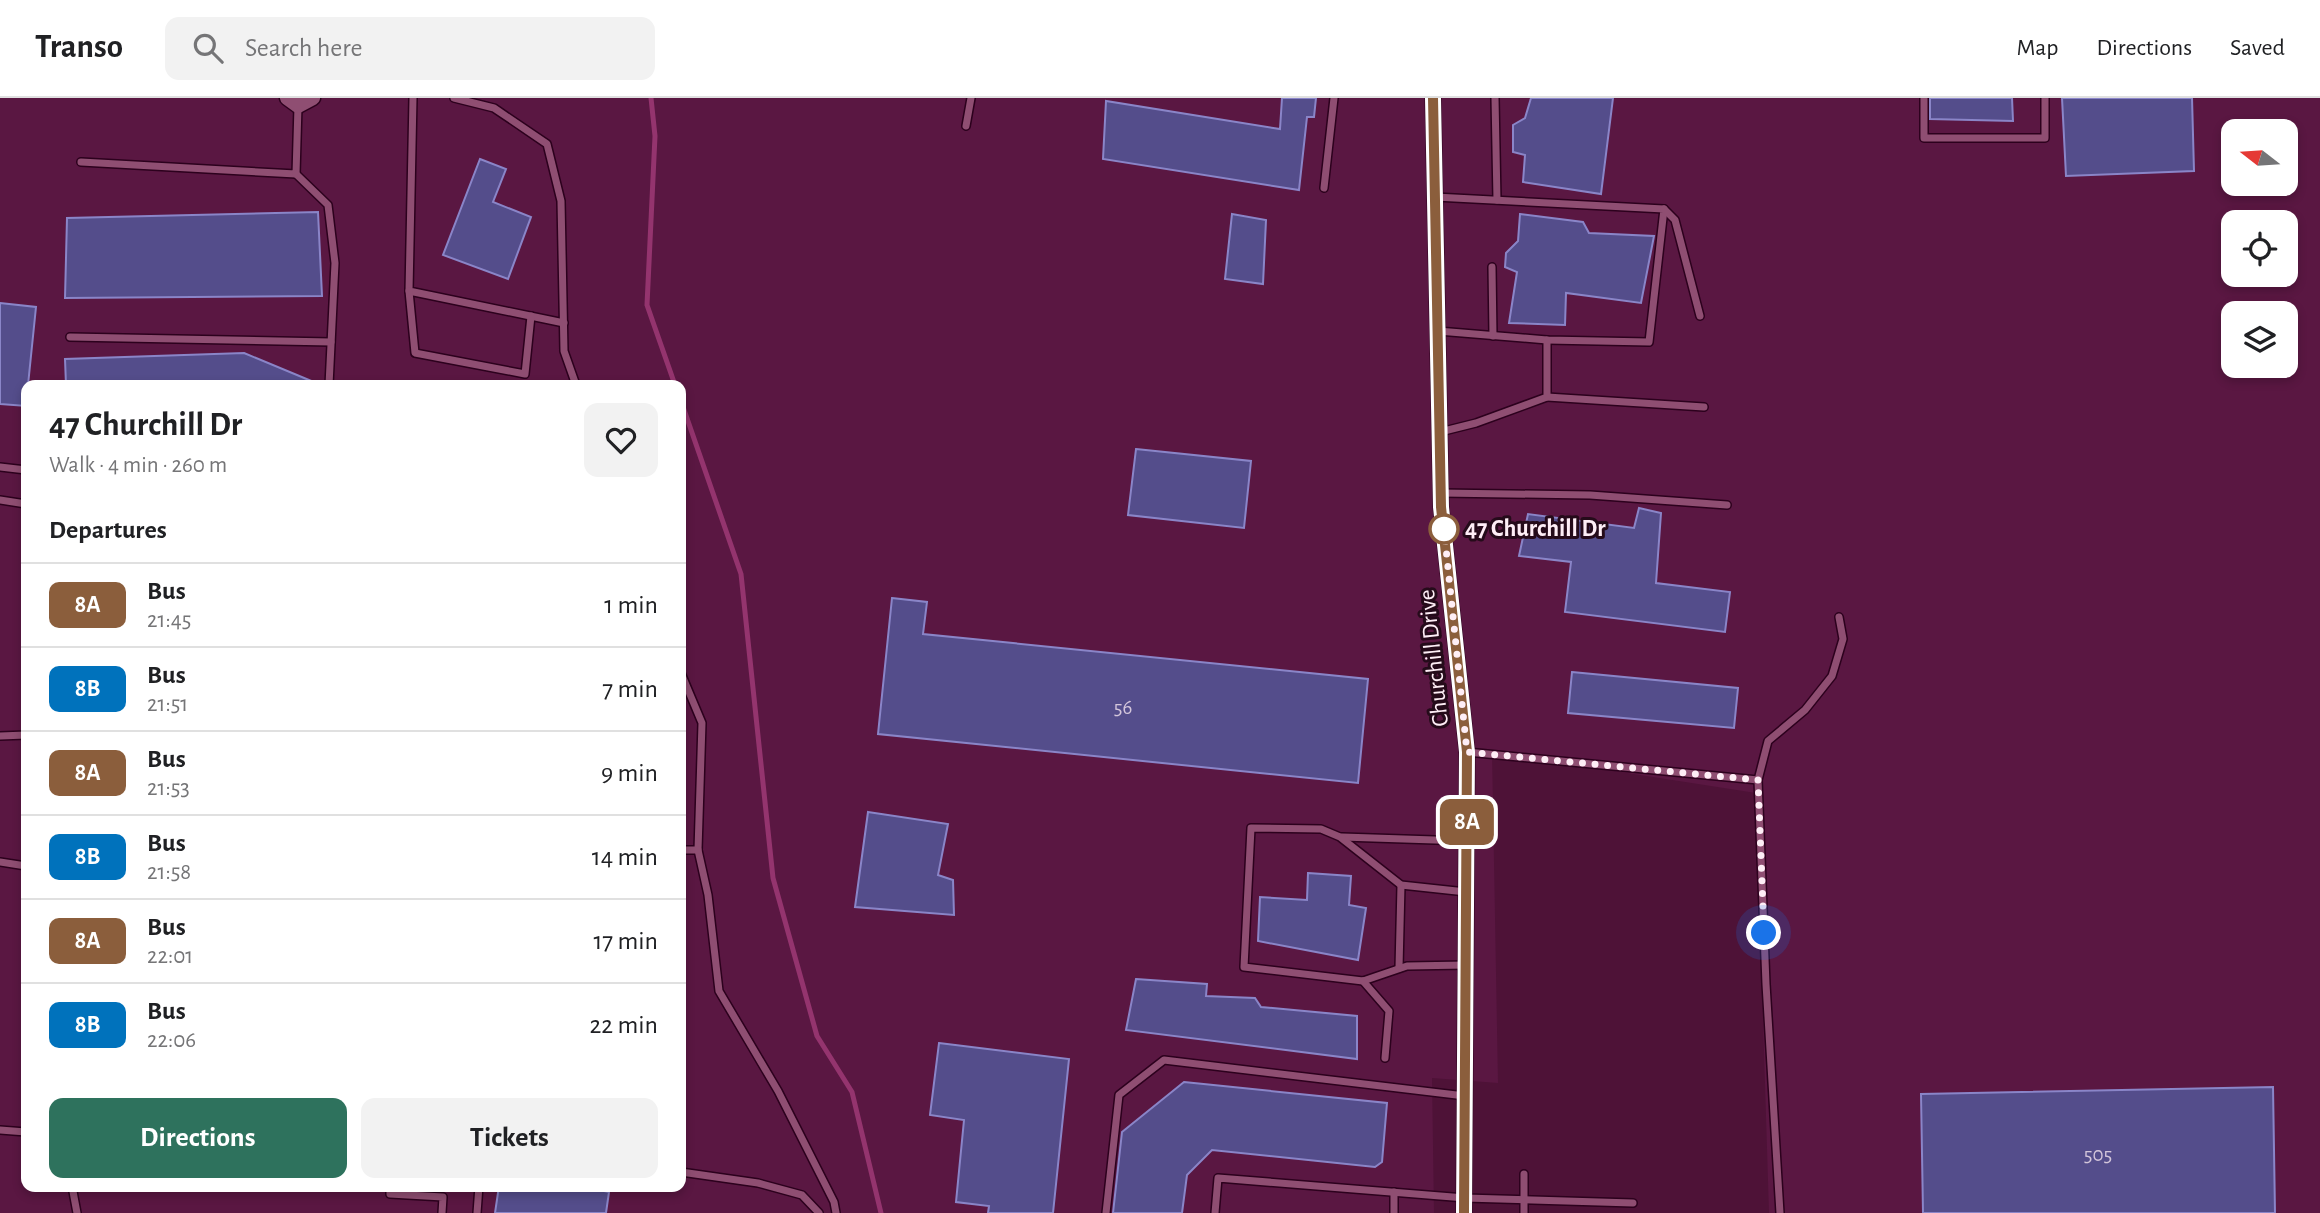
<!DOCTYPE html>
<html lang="en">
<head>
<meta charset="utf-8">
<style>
  body { margin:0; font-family:"Alegreya Sans",sans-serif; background:#f2f2f2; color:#202124; height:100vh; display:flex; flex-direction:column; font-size:26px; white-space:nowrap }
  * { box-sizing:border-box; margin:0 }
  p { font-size:23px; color:#757577 }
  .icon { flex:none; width:38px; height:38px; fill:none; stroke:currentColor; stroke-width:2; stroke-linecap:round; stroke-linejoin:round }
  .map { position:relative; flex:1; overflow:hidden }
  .side { position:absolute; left:21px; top:282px; width:665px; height:812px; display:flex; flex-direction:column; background:#fff; border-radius:14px; box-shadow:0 4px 10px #0003 }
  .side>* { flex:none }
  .badge { padding:0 14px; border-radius:10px; font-size:24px; line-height:46px }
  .needle { width:46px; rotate:287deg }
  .controls { position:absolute; left:2221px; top:21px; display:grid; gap:14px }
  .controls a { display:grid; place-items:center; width:77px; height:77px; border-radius:14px; background:#fff; box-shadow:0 4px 10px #0003; font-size:35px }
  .you { position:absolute; width:35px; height:35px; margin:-18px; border:5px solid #fff; border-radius:50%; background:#1a73e8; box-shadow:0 0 0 10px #1a73e833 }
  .map>.badge { position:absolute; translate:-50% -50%; box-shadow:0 0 0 4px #fff }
  h2 { padding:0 28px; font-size:26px; line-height:63px }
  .round { display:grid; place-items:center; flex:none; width:74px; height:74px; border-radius:14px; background:#f2f2f2 }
  .headline { display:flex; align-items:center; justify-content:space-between; height:119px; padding:0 28px }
  h1 { font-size:33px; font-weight:600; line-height:52px }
  .action { display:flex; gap:14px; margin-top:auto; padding:14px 28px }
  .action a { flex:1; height:80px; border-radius:14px; background:#2e725d; color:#fff; font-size:28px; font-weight:600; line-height:80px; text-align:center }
  .action a+a { background:#f2f2f2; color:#202124 }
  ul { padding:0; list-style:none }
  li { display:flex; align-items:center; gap:21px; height:84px; padding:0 28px; border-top:2px solid #e0e0e0 }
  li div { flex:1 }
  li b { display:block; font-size:26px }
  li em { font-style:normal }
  li .badge { min-width:77px; font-weight:700; text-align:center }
  header { display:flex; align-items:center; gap:42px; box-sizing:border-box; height:98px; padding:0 35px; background:#fff; border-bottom:2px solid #e0e0e0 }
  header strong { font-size:33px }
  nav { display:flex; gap:38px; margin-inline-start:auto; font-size:24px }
  .search { width:490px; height:63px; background:#f2f2f2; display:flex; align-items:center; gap:18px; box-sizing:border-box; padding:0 24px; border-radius:14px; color:#757577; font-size:26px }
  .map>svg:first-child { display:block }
  .built { fill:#5a1742; fill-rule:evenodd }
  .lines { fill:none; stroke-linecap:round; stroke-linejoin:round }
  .stream { stroke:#94346e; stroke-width:5 }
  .building { fill:#544d8b; stroke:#8a85c8; stroke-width:2 }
  .lane-casing { stroke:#2c011d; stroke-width:10 }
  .street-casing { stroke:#2c011d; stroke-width:17 }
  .lane { stroke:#8f4e72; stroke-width:7 }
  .street { stroke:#8f4e72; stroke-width:14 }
  .line-casing { stroke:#fff; stroke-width:16 }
  .line { stroke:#8b5e3c; stroke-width:10 }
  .walk { stroke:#feeef6; stroke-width:7; stroke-dasharray:0 12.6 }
  .stop-dot { fill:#fff; stroke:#8b5e3c; stroke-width:3.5 }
  .labels { text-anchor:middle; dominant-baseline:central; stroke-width:6; stroke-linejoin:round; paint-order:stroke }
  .number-label { font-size:21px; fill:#d4c6db }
  .stop-label { font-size:24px; font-weight:bold; fill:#feeef6; stroke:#250b1a; text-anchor:start }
  .street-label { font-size:24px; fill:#feeef6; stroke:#250b1a }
</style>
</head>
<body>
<header>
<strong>Transo</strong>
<div class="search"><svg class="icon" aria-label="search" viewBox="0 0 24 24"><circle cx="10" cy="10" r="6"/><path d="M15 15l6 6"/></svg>Search here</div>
<nav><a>Map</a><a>Directions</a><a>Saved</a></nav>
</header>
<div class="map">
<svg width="2320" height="1115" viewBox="0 0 2320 1115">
  <rect width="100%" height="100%" fill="#4e1237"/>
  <path class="built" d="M0,0h2320v1115h-551l-13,-420 -264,-41 6,331 -66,-5 2,135h-1434zM2233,33h53v53h-53zM2233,124h53v53h-53zM2233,215h53v53h-53zM26,287h655v801h-655z"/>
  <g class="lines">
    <g class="stream">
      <path d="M651,0l4,38 -8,169 28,80"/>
      <path d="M681,303l60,173 32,304 44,158 35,56 29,121"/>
    </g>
  </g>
  <g class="building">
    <path d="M1282,0h34l-2,19h-7l-8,73 -196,-31 3,-58 174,28z"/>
    <path d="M1531,0h82l-12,96 -78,-12 2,-27 -12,-3v-27l12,-7z"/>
    <path d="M1930,0h82l1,23 -83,-2z"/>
    <path d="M2062,0h130l2,73 -128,5z"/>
    <path d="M480,61l26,10 -13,33 38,15 -23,62 -65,-24z"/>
    <path d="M318,114l4,84 -257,2 2,-80z"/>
    <path d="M1232,116l34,6 -3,64 -38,-5z"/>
    <path d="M1520,116l63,8 6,11 65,3 -13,67 -75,-10 -1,32 -56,-2 8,-51 -12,-5 1,-14 12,-12z"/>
    <path d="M0,205l36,4 -8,78h-2v21l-26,-2z"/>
    <path d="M244,255l77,32h-255l-1,-26z"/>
    <path d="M1136,351l115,12 -7,67 -116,-13z"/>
    <path d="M1639,410l22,5 -5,70 74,9 -5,40 -160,-20 6,-50 -52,-6 9,-42 106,14z"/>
    <path d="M892,500l35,4 -4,32 445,45 -10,104 -480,-49z"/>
    <path d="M1572,574l166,16 -4,40 -166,-15z"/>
    <path d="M868,714l80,12 -10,51 15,5 1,35 -99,-8z"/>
    <path d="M1308,775l43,3 -2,29 17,3 -8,52 -100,-19 2,-44 47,3z"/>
    <path d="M1136,881l71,5 -1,12 49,2 6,9 96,9v43l-231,-29z"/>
    <path d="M939,945l130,16 -16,154h-65l1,-7 -33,-4 8,-82 -34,-5z"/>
    <path d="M1184,984l203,21 -5,59 -7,5 -163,-17 -25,25 -5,38h-69l9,-81z"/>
    <path d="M2273,989l2,126h-352l-2,-119z"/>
    <path d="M499,1088h81l29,6 -3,21h-111z"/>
  </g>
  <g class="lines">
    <defs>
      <g id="lane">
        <path d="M413,0l-4,193 155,32"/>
        <path d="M454,0l40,10 53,36 14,57 3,150 12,34"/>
        <path d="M1495,0l2,102"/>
        <path d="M1924,0v40h121v-40"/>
        <path d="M966,28l5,-28"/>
        <path d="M81,64l215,12 2,-68"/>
        <path d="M296,76l32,31 7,58 -6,122"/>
        <path d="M1324,90l10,-90"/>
        <path d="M1435,99l229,12 -15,133 -102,-2 -109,-9"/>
        <path d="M1664,111l11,11 25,96"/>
        <path d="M1492,169l1,69"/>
        <path d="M409,193l6,62 110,21 6,-58"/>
        <path d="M70,239l261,5"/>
        <path d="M1547,299l157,10"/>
        <path d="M1440,334l36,-9 71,-26v-57"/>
        <path d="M0,369l26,3"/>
        <path d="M1441,395l149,2 137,10"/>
        <path d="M0,402l26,4"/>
        <path d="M681,575l21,50 -4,127 10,45 11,96 59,100 56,111 2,11"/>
        <path d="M0,638l26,-1"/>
        <path d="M1467,654l291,28"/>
        <path d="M1342,739l124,4"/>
        <path d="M681,752h17"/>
        <path d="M0,764l26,4"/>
        <path d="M1466,794l-65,-7 -61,-48 -19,-8 -70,-1 -7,139 119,14 44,-15 59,-1"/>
        <path d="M1399,870l2,-83"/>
        <path d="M1363,883l26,30 -4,47"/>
        <path d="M0,1032l26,2"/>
        <path d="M681,1074l77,11 44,12 17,18"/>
        <path d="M72,1088l5,27"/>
        <path d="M390,1088v8l53,3 -1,16"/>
        <path d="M477,1115l2,-27"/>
        <path d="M1106,1115l13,-118 45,-35 301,36"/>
        <path d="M1215,1115l3,-35 247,20 168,5"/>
        <path d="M1394,1115v-21"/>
        <path d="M1524,1115v-39"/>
        <path d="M1780,1115l-14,-229 -8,-204 10,-39 37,-31 27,-34 11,-37 -4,-22"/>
      </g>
      <g id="street">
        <path d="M287,0l11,8 15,-8"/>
        <path d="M1433,0l8,409 26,245 -3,461"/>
      </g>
    </defs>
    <use href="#lane" class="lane-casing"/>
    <use href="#street" class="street-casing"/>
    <use href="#lane" class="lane"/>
    <use href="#street" class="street"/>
  </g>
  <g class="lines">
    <defs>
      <path id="line" d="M1433,0l8,409 26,245 -3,461"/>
    </defs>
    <use href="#line" class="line-casing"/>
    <use href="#line" class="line"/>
    <path class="walk" d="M1444,431l23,223 291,28 6,153"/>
  </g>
  <circle class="stop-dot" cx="1444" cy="431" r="14"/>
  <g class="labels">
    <g class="number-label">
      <text x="1123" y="609">56</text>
      <text x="2098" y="1056">505</text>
    </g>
    <g class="stop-label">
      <text x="1465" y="431">47 Churchill Dr</text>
    </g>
    <g class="street-label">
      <text transform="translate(1434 560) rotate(-96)">Churchill Drive</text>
    </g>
  </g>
</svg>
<div class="controls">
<a><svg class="needle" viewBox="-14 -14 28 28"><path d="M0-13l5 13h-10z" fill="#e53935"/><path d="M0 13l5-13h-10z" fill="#757577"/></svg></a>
<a><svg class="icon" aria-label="locate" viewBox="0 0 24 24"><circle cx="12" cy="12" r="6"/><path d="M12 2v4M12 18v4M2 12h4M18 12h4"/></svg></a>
<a><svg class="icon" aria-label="layers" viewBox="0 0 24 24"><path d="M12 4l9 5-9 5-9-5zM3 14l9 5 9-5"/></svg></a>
</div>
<div class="you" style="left:1764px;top:835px"></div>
<b class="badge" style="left:1467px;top:724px;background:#8b5e3c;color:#fff">8A</b>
<section class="side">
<div class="headline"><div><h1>47 Churchill Dr</h1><p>Walk · 4 min · 260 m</p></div><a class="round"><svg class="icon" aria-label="heart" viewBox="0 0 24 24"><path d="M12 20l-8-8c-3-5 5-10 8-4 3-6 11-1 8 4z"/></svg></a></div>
<h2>Departures</h2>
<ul>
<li><span class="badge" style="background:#8b5e3c;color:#fff">8A</span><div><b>Bus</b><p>21:45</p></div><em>1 min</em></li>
<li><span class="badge" style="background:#0072bc;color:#fff">8B</span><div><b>Bus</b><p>21:51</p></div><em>7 min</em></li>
<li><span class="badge" style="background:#8b5e3c;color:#fff">8A</span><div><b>Bus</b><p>21:53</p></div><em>9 min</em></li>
<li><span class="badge" style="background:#0072bc;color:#fff">8B</span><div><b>Bus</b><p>21:58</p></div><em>14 min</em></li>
<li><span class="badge" style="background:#8b5e3c;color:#fff">8A</span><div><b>Bus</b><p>22:01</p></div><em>17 min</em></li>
<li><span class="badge" style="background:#0072bc;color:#fff">8B</span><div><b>Bus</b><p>22:06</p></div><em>22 min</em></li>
</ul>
<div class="action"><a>Directions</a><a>Tickets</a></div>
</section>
</div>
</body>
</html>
